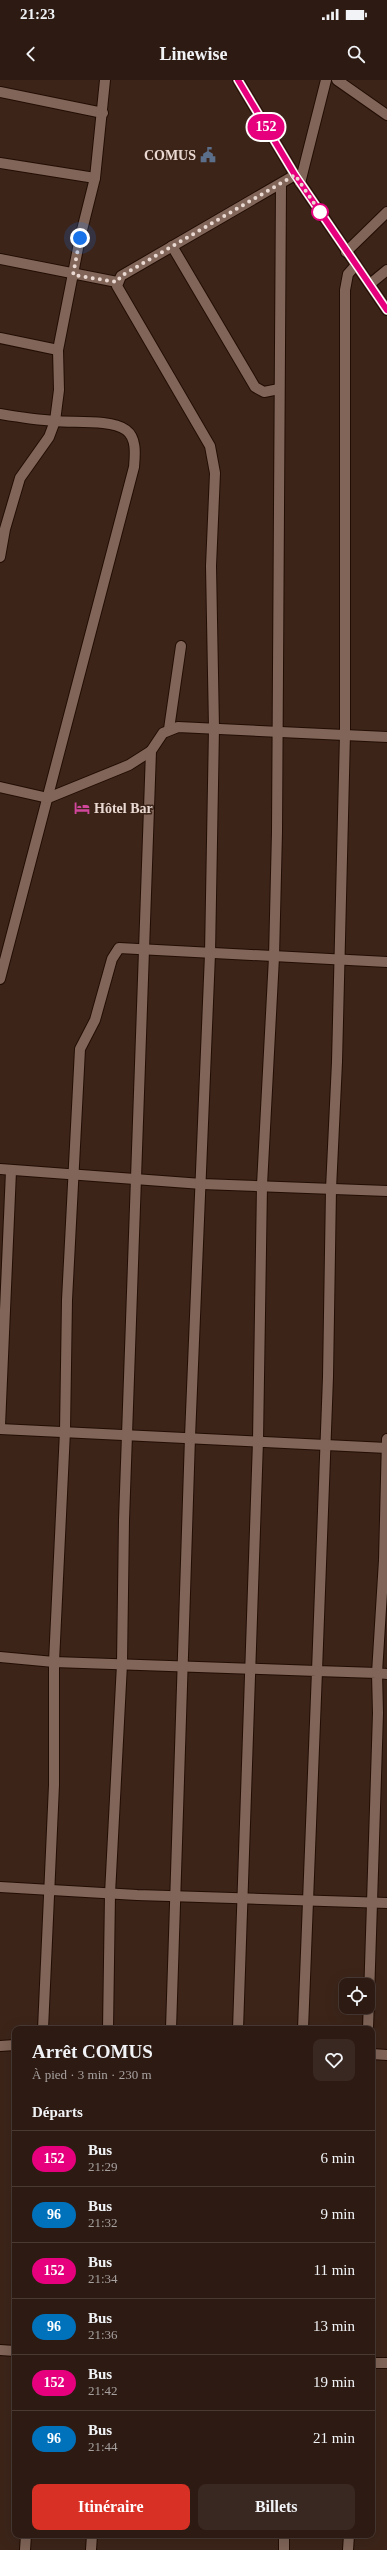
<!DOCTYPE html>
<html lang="fr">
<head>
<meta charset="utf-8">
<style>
  body { margin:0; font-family:"Times New Roman",serif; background:#392821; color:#f1f3f6; height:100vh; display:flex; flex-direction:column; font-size:15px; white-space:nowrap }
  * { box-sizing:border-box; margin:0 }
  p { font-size:13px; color:#a7a1a0 }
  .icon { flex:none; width:22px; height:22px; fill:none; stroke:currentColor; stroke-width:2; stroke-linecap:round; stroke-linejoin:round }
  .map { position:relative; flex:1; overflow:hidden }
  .panel { position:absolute; left:12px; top:1946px; width:363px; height:512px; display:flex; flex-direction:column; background:#2d1b13; border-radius:8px; box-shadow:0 4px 16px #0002,0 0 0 1px #483933 }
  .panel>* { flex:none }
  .badge { padding:0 8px; border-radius:13px; font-size:14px; line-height:26px }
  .buttons { position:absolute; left:339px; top:1898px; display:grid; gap:8px }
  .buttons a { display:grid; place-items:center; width:36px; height:36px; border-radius:8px; background:#2d1b13; box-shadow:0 4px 16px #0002,0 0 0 1px #483933; font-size:20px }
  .you { position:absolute; width:20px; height:20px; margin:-10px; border:3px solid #fff; border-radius:50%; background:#1a73e8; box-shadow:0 0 0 6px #1a73e833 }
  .map>.badge { position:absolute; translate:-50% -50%; box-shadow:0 0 0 2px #fff }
  h2 { padding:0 20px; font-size:15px; line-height:36px }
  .round { display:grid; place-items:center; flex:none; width:42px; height:42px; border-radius:8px; background:#392821 }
  .head { display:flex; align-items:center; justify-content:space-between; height:68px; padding:0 20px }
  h1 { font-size:19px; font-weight:700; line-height:30px }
  .button { display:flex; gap:8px; margin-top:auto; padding:8px 20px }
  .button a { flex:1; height:46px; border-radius:8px; background:#d93025; color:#fff; font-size:16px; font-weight:700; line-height:46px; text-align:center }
  .button a+a { background:#392821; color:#f1f3f6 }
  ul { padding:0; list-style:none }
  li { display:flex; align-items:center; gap:12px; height:56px; padding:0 20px; border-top:1px solid #483933 }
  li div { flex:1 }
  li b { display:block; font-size:15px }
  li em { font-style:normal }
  li .badge { min-width:44px; font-weight:700; text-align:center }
  .status { display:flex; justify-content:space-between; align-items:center; height:28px; padding:0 20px; background:#2d1b13; direction:ltr }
  .status svg { height:11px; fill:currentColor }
  header { display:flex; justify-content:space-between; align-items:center; height:52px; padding:0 20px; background:#2d1b13; font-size:18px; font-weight:700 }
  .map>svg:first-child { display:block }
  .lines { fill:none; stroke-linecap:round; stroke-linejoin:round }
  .street-casing { stroke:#220d04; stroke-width:12 }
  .secondary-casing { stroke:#220d04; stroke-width:12 }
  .street { stroke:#806558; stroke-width:10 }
  .secondary { stroke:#806558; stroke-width:10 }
  .line-casing { stroke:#fff; stroke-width:9 }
  .line { stroke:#e6007e; stroke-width:6 }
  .walk { stroke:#e9d9d2; stroke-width:4; stroke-dasharray:0 7.2 }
  .stop-dot { fill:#fff; stroke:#e6007e; stroke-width:2 }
  .labels { text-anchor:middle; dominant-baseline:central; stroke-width:3; stroke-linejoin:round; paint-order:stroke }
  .poi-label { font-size:14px; font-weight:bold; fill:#e9d9d2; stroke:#3c2419; text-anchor:end }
</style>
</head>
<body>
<div class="status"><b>21:23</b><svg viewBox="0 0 49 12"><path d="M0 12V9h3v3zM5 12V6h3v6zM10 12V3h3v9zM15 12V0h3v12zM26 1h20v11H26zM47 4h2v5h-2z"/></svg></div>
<header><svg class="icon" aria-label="back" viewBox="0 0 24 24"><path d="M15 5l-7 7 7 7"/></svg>Linewise<svg class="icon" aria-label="search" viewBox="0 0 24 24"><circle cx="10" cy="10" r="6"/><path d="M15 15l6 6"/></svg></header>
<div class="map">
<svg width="387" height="2470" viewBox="0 0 387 2470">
  <rect width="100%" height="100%" fill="#3c2419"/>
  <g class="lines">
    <defs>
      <g id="street">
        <path d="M337,0l50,35"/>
        <path d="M0,12l103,21"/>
        <path d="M0,83l95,15"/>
        <path d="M300,103l26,-103"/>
        <path d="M172,166l83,141 9,5 15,-3"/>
        <path d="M346,172l41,-40"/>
        <path d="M0,179l117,23"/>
        <path d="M356,185l-8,9 -3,16v444l-8,328 -6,127 -3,188 -11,294 60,2 1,40 -10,316"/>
        <path d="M370,204l17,-14"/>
        <path d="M0,258l58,12"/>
        <path d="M0,334c18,3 37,6 55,7 18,2 56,-2 71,9 11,8 9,25 8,37l-134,512"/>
        <path d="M0,477l5,-28 15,-51 29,-41 6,-16 4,-31 -1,-40 22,-112 15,-60 10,-98"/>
        <path d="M169,649l12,-83"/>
        <path d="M0,707l48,11 81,-33 22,-14"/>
        <path d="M0,1089l202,15 185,7"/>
        <path d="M0,1346l11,-255"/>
        <path d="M0,1349l387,19"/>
        <path d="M387,1359l-3,121 -7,113 10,1"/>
        <path d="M0,1577l54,5 263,9 -14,358"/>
        <path d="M0,1807l137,8 250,8"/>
        <path d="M43,1949l11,-244v-123l11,-231 2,-131 13,-251 15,-29 17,-61 7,-11 268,14"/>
        <path d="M108,1949l2,-135 12,-230 2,-144 27,-769 12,-18 15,-6 209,10"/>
        <path d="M171,1949l19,-592 20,-483 4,-226 -3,-162 4,-93 -5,-27 -93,-160 4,-10 174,-101"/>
        <path d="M238,1949l20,-588 4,-256 12,-228 3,-125 4,-647"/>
        <path d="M0,1966l15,-1"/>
        <path d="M372,1974l15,1"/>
        <path d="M0,2270l15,1"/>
        <path d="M372,2283h15"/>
        <path d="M25,2470l1,-15"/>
        <path d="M91,2470l1,-15"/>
        <path d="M284,2470v-15"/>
        <path d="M348,2470l1,-15"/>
      </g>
      <path id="secondary" d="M238,0l57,95 92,135"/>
    </defs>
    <use href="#street" class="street-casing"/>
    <use href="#secondary" class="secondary-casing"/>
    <use href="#street" class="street"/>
    <use href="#secondary" class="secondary"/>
  </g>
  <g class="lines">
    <defs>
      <path id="line" d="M238,0l57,95 92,135"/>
    </defs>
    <use href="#line" class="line-casing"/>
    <use href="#line" class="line"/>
    <path class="walk" d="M80,158l-7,37 44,7 4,-6 174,-101 27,40 -2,-3"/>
  </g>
  <defs>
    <symbol id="civic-bare" viewBox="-9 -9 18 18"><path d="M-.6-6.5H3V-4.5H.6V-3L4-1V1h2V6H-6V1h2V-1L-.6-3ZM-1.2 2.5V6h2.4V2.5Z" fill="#5c6f8a" stroke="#3c2419" stroke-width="2.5" paint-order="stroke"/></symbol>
    <symbol id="hotel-bare" viewBox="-9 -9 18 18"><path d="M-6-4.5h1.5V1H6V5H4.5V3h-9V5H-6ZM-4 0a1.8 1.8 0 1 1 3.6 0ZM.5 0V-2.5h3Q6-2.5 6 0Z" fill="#d1479c" stroke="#3c2419" stroke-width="2.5" paint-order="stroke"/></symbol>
  </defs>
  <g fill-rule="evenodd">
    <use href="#civic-bare" x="197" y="64" width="22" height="22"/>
    <use href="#hotel-bare" x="71" y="717" width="22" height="22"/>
  </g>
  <circle class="stop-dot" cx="320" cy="132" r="8"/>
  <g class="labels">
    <g class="poi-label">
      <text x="196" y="75">COMUS</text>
      <text x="94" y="728" text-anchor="start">Hôtel Bar</text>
    </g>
  </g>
</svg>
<div class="buttons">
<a><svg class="icon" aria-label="locate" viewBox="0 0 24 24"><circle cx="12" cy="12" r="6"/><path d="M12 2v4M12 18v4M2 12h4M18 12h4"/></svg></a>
</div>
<div class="you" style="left:80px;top:158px"></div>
<b class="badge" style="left:266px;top:47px;background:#e6007e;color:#fff">152</b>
<section class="panel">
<div class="head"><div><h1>Arrêt COMUS</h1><p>À pied · 3 min · 230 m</p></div><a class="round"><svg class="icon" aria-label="heart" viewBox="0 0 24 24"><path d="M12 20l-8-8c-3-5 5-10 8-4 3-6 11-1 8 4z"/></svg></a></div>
<h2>Départs</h2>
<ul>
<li><span class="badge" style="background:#e6007e;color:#fff">152</span><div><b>Bus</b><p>21:29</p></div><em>6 min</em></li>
<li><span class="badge" style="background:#0072bc;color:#fff">96</span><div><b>Bus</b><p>21:32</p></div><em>9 min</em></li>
<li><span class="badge" style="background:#e6007e;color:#fff">152</span><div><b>Bus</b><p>21:34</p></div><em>11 min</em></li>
<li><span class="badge" style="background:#0072bc;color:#fff">96</span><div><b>Bus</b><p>21:36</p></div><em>13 min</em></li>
<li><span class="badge" style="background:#e6007e;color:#fff">152</span><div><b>Bus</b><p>21:42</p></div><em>19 min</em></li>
<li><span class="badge" style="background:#0072bc;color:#fff">96</span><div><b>Bus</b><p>21:44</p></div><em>21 min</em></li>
</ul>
<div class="button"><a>Itinéraire</a><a>Billets</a></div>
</section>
</div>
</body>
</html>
